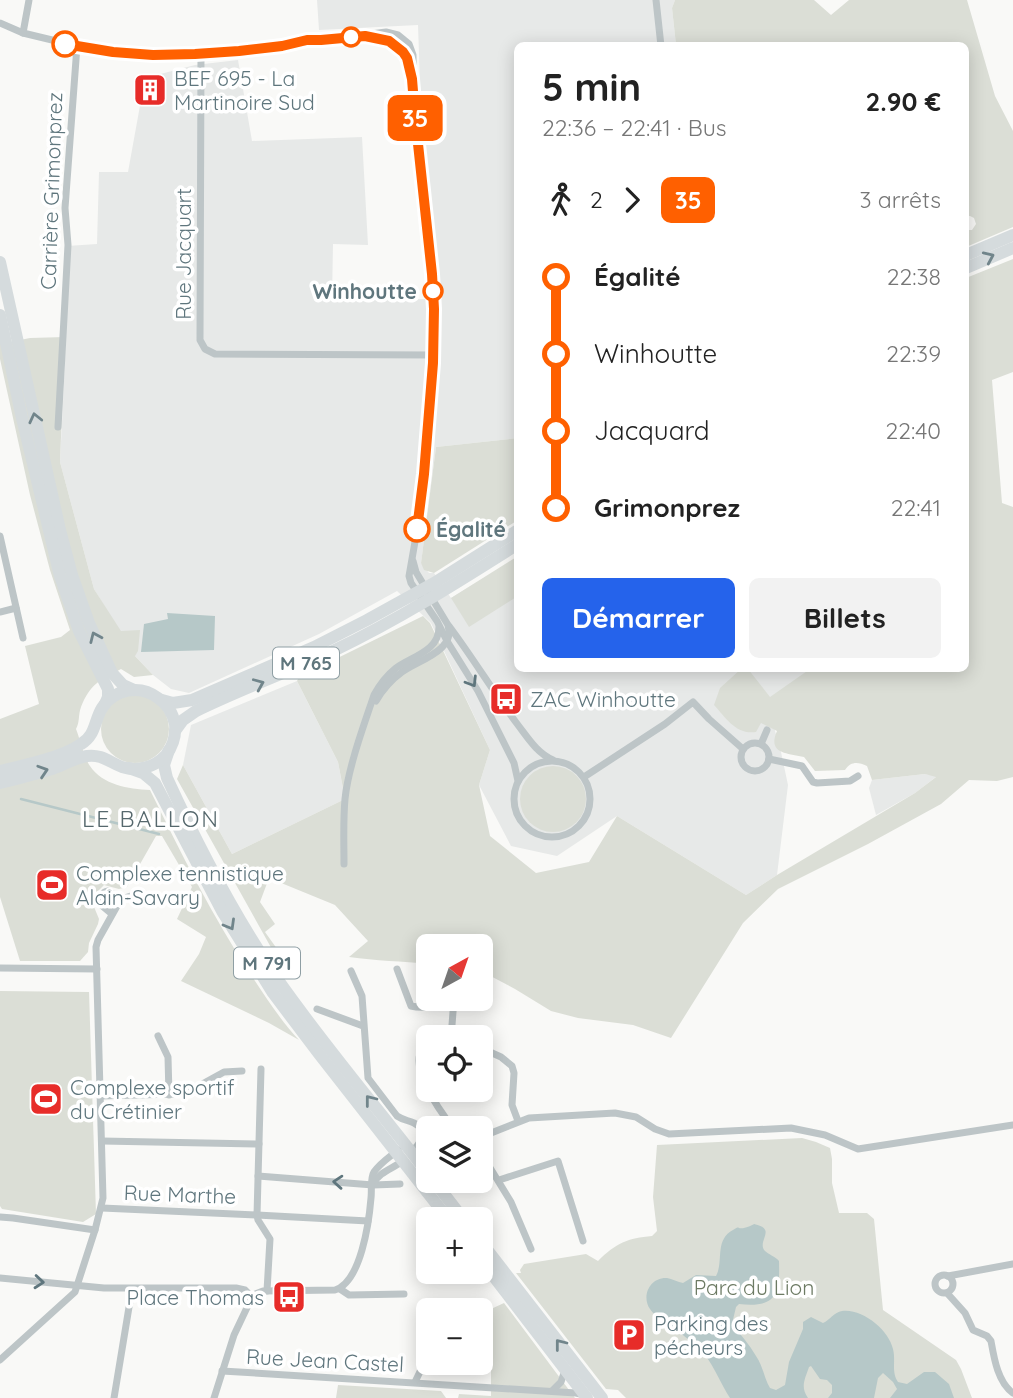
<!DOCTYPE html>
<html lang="fr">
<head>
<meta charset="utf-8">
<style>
  body { margin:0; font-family:Quicksand,sans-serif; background:#f2f2f2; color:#222; height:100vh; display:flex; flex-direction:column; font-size:26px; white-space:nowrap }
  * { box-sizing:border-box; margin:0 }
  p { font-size:23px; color:#767676 }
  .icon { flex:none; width:38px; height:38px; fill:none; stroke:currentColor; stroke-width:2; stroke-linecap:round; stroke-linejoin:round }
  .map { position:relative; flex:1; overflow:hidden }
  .panel { position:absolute; left:514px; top:42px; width:455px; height:630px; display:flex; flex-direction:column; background:#fff; border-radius:10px; box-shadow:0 4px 18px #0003 }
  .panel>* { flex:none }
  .badge { padding:0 14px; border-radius:10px; font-size:24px; line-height:46px }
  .needle { width:46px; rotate:40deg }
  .tools { position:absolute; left:416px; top:934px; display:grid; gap:14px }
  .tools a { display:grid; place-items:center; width:77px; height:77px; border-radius:10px; background:#fff; box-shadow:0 4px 18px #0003; font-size:35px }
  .map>.badge { position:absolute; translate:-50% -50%; box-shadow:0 0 0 4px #fff }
  .legs { display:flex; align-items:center; gap:10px; height:77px; padding:0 28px; font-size:23px }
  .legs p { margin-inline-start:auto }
  .summary { display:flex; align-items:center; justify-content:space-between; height:119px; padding:0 28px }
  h1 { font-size:38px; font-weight:700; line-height:52px }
  .button { display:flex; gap:14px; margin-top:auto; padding:14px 28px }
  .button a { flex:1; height:80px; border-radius:10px; background:#2563eb; color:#fff; font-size:28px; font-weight:700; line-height:80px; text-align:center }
  .button a+a { background:#f2f2f2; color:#222 }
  ul { padding:0 28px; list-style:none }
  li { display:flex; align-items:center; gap:24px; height:77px; font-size:26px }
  li i { display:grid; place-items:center; width:10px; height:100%; margin:0 9px; background:currentColor }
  li i::after { content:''; width:18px; height:18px; margin:-9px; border:5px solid; border-radius:50%; background:#fff }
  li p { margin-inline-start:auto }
  li:first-child i { background:linear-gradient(#0000 50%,currentColor 0) }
  li:last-child i { background:linear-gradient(currentColor 50%,#0000 0) }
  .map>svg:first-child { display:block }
  .built { fill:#e7e9e8 }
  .green { fill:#dbded6 }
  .water { fill:#b6c8c8 }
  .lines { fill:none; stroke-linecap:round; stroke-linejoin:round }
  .stream { stroke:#b6c8c8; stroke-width:2.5 }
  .street { stroke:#bdc5c7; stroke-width:7 }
  .primary { stroke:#d5dbdd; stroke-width:12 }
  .oneway { stroke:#71858b }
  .oneway2 { stroke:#5f767d }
  .line-1-casing { stroke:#fff; stroke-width:16 }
  .line-1 { stroke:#ff6000; stroke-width:10 }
  .stop-1-dot { fill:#fff; stroke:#ff6000; stroke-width:3.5 }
  .labels { text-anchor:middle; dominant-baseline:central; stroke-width:7; stroke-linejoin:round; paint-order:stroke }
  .shield { fill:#fff; stroke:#8f9fa4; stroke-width:2 }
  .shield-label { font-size:19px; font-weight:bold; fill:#5f767d }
  .poi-label { font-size:21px; fill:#5f767d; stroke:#fff; text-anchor:start }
  .street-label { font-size:21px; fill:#5f767d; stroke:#fff }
  .stop-label { font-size:21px; font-weight:bold; fill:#5f767d; stroke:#fff; text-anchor:end }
  .park-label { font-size:21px; fill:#6c7a63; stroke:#fff }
  .neighbourhood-label { font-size:23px; letter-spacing:2px; fill:#56686d; stroke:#fff }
</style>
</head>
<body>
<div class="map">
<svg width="1013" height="1398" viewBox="0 0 1013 1398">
  <rect width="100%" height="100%" fill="#f9f9f7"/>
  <g class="built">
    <path d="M317,0h358l-3,8 4,37 -158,1v392l-82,9 -15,116 8,10h5l17,25 67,-41v111l299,1 -49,37 13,46 7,33 -11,90 -31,20 -129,-79 -60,40 -46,-10 -32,-61 11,-35 -59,-127 -34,-32 -78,43 -130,59 -18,-4 -18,-14 -18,-19 -41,-67 -34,-127 5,-100 2,-116 30,-2 2,-72h29l17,-94 50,-13 43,-5 14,81 110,-4 6,108 -35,-1 -1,55h110l-21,-187 -3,-87 -99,5z"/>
    <path d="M297,681l41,81 7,37 -113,55 -49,-89 8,-40z"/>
    <path d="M925,774l12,2 -22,17 -39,22 -7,-27 3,-8z"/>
  </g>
  <g class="green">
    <path d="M675,0h139l17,15 18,-15h118l28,96 18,35v96l-47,20v-17h6l4,-6 -2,-6 -4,-2h-4v-170l-290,-1 -4,-37z"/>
    <path d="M1013,259v113l-21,8 10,123 11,4v270l-16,4 -28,-1 -28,24 -73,40 -90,45 -35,34 -72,115 -38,-13 -55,-7 -27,-7 -36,-22 -34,-18v-24h-52v17c-27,-3 -53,-3 -80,-7l19,-16 -33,-36 -66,-27 -9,24 15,22 -10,8 20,28 -2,9 -106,-190 6,-14 49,89 113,-55 -7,-37 -41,-81 2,-4 124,-61 7,7 60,127 -11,35 11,51 46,37 53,-11 28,-46 129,79 31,-20 138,-82 21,-16 -11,-3 -53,6 -5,-14c-9,-4 -16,-5 -22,4l-30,1 -11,-14c-17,-4 -37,-3 -27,-26l-16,-8 -5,9c-20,3 -30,-14 -42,-27l6,-17 21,-19h7l22,28 40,-28 156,-1v-390z"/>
    <path d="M65,337l-5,125 34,127 27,42 19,-1 -2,21 -3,5 18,19 -19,2 -13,-8c-21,11 -31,15 -40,38 -3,8 -1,15 -5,22 4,10 8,29 14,37 13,19 38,23 60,24 31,63 62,126 101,185 15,22 29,45 48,65l-30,-17 -88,-42 18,-27 7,-17 -29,-18 15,-32 -30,-51h-6l-29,51 -8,2 -15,-4 -11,11 -1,6 7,17 -1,5 -9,19 -1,9 -8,9h-60l-20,-64v-178l39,-15 -14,-58 36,-9 9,-7 -20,-60 -20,-75 -30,-136v-15l30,-6z"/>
    <path d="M518,438v82l-84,53 -10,-3 -3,-7 15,-116z"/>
    <path d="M518,556v40l-49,31 -18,-29z"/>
    <circle cx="135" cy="729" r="34"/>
    <circle cx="553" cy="799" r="33"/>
    <path d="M0,991l89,1 7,222 -13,8 -81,-13 -2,-3z"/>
    <path d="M802,1138l14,4 14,6 2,11v24l7,30h28l7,6 9,91 73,50 5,9 11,29h-346l-8,-8 -12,-1 -90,-116h5l-1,-3 4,-6 62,-10 12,7c18,-18 30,-23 54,-25l5,-5 -4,-34 4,-52z"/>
    <path d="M504,1303l71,95h-117l1,-4 32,2v-87z"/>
    <path d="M338,1385l103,6 5,7h-110z"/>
  </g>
  <g class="water">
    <path d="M167,613l48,3 -1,34 -73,2 3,-28 24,-5z"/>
    <path d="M754,1224c24,5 2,17 11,27 4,4 10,5 14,10 1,33 -2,47 -40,43l-3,3 -4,17c8,10 17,20 24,32 7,10 8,22 14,32l6,2 9,-5 4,-23 14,-33v-7l8,-5 12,6c7,-3 11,-11 19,-12 20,-3 47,19 51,38 3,12 -2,23 5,33l9,2 17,-12h11l14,12 5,14h-64l7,-9 -4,-7 -10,-9 -5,5 -4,20h-46l4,-5v-8l-5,-5 -7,-1 -9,-13 -2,1c-4,12 -9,20 -1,31h-78c-9,-14 -15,-30 -25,-43 -10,-11 -22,-20 -34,-29 -7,-5 -16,-9 -21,-17 -9,-13 0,-32 17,-31 5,1 11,4 16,5l13,-8 20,1c8,-14 -2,-36 17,-46 8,-5 2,-1 11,-2 1,0 9,-3 10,-4z"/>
  </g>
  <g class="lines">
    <path class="stream" d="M21,799l138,35"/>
    <g class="street">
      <path d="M656,0l5,46"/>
      <path d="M0,23l23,10 54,13 26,5 46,3 87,-2 46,-6 10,-4 15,-2h18l61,-8 12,3 11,9 4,11 1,53 18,166 2,57 -10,143 -8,62 -7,40 2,7 26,38 10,20 31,50 36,72 4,18"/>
      <path d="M23,33l6,-33"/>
      <path d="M370,37c24,4 34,10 41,34"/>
      <path d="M201,54l-1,286 5,9 10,5 219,1"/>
      <path d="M58,427l10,-182 -3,-37 12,-162"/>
      <path d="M0,536l23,102"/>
      <path d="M0,612l16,-4"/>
      <path d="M449,626c24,32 45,67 69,99 10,13 19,28 35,35"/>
      <path d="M376,701c7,-12 15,-21 26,-29 16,-12 54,-21 46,-47l-32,-53 -3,-11"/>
      <circle cx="755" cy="757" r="14"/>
      <path d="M761,744l6,-14"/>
      <path d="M769,759l33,7 11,16 4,1 33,-2 8,-5"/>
      <circle cx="552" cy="799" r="38"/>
      <path d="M584,777l81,-53 28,-22 16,17 34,30"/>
      <path d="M344,864c0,-21 -1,-43 1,-65 3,-31 19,-74 29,-104 6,-11 12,-19 22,-27 17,-12 43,-17 43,-41"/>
      <path d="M112,914l-12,-10c-1,-6 2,-12 8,-13l13,8"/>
      <path d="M0,968l97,1"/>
      <path d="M397,969l14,37c15,4 28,-2 43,-1"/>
      <path d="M351,971l11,25 6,82 29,38c6,4 10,4 17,7 16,8 6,21 -3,29"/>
      <path d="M317,1009l46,17"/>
      <path d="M158,1036l10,21 1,38"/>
      <path d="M451,1038l3,-39"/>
      <path d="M429,1044c-29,13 13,70 25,85"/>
      <path d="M481,1048l20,9 11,9 2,7 -2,32 6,16"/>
      <path d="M100,1096l76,-2 19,-6 29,-16 18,-1"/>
      <path d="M481,1137l48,-19 86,-5 21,4 19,12 14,5 122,-6 34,7 33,14 155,-24"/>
      <path d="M102,1141l157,3"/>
      <path d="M481,1153l30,49 20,47"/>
      <path d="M258,1176l115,9 27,-1"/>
      <path d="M499,1180l59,-19 25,80"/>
      <path d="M373,1184c7,-13 20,-15 31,-24"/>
      <path d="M102,1208l155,7 4,-146"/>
      <path d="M0,1217l13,1 82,12"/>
      <circle cx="944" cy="1284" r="9"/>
      <path d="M948,1276l65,-12"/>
      <path d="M0,1278l104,10h132l9,2 7,7"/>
      <path d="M340,1289l9,6 55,-1"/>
      <path d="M267,1291l3,-52 -12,-19 -1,-5 111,6"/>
      <path d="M947,1293l18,20 8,17 14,6 4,5c3,17 7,42 22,52"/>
      <path d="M0,1360l75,-68 20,-62 8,-32 -7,-251 2,-7 23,-41 13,-4"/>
      <path d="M222,1371l354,22 8,2"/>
      <path d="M415,1382l14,-29"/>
      <path d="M552,1391l9,-9 4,-12"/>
      <path d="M114,1398l18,-109"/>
      <path d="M214,1398l20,-63 19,-40 10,-4 72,-1c26,-8 34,-68 36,-92 1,-8 -1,-20 3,-26 6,-9 17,-16 24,-22"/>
    </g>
    <g class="primary">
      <path d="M966,255l47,-20"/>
      <path d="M0,262l60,268 12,45 17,48 23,50 11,12 11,5"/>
      <path d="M966,268l47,-20"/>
      <path d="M0,315l22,103 38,158 19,55 29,58v8l-3,7"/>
      <path d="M162,700l11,3 19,-3 122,-53 53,-27 67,-37 84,-53"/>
      <path d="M175,731l8,-11 13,-9c45,-22 92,-39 137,-60 65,-31 125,-69 185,-107"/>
      <path d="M169,750l-5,15 3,13c32,70 68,139 111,202 47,67 101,130 151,195"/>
      <path d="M129,768l14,5 12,10 67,128 51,82 46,61 130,166"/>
      <path d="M0,771c22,-5 63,-14 81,-27 15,-9 13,-23 21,-36 12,-19 38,-24 56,-10 9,6 15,16 17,26 1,11 -2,22 -9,31 -11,12 -28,17 -44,12 -13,-5 -20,-13 -35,-11 -12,2 -24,9 -35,13 -17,5 -35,10 -52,14"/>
      <path d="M434,1181l30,39"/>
      <path d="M481,1242l121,156"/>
      <path d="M481,1260l106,138"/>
    </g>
  </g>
  <defs><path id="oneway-chevron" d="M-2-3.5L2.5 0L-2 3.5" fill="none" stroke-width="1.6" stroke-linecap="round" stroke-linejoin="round" transform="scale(1.75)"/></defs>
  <g class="oneway">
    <use href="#oneway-chevron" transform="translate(989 257) rotate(-24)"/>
    <use href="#oneway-chevron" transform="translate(35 418) rotate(-103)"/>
    <use href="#oneway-chevron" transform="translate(95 637) rotate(-114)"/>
    <use href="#oneway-chevron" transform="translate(259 684) rotate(-23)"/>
    <use href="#oneway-chevron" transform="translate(43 771) rotate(-18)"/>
    <use href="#oneway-chevron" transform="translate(230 925) rotate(60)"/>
    <use href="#oneway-chevron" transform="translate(370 1100) rotate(-128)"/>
    <use href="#oneway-chevron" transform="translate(560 1344) rotate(-128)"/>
  </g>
  <g class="oneway2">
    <use href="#oneway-chevron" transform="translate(472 682) rotate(58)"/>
    <use href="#oneway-chevron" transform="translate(338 1182) rotate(-176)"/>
    <use href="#oneway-chevron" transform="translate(39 1282) rotate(5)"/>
  </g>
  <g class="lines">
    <defs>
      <path id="line-1" d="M65,44l48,8 40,3 42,-1 44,-3 43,-5 25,-6h14l44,-4 24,5 14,11 4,6 5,21 3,37 17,158 2,35 -1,54 -9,111 -7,55"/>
    </defs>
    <use href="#line-1" class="line-1-casing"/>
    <use href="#line-1" class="line-1"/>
  </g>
  <defs>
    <symbol id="building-square" viewBox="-11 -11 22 22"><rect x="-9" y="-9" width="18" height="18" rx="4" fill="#e72c29" stroke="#fff"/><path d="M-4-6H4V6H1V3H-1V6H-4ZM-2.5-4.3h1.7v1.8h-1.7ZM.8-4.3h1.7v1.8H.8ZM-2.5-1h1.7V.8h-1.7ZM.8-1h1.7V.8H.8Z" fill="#fff"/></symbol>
    <symbol id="bus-square" viewBox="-11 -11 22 22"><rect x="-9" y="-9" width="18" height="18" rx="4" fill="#e72c29" stroke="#fff"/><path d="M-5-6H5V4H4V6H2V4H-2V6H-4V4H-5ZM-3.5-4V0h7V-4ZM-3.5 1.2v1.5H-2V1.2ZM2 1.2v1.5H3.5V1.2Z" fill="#fff"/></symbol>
    <symbol id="stadium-square" viewBox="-11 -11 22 22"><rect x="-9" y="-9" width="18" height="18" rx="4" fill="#e72c29" stroke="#fff"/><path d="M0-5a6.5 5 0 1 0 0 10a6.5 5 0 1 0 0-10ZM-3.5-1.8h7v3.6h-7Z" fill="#fff"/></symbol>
    <symbol id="parking-square" viewBox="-11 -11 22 22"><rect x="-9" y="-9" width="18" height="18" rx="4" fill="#e72c29" stroke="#fff"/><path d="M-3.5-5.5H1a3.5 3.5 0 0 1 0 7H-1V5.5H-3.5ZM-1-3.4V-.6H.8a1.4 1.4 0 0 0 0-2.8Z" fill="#fff"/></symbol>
  </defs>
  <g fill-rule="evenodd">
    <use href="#building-square" x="131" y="71" width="38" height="38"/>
    <use href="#bus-square" x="487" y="680" width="38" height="38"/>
    <use href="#stadium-square" x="33" y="866" width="38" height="38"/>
    <use href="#stadium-square" x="27" y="1080" width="38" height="38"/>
    <use href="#bus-square" x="270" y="1278" width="38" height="38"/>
    <use href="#parking-square" x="610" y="1316" width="38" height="38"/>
  </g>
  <g class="stop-1-dot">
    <circle cx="351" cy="37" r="9"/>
    <circle cx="65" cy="44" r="12"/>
    <circle cx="433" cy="291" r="9"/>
    <circle cx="417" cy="529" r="12"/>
  </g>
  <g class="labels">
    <g class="shield">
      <rect x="273" y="647.5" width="66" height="31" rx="5"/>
      <rect x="234" y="947.5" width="66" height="31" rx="5"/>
    </g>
    <g class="shield-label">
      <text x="306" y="663">M 765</text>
      <text x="267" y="963">M 791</text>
    </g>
    <g class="poi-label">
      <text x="174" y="78">BEF 695 - La<tspan x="174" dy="24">Martinoire Sud</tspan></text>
      <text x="530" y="699">ZAC Winhoutte</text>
      <text x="76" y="873">Complexe tennistique<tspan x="76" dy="24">Alain-Savary</tspan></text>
      <text x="70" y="1087">Complexe sportif<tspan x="70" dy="24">du Crétinier</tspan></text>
      <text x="264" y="1297" text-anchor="end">Place Thomas</text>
      <text x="654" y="1323">Parking des<tspan x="654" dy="24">pécheurs</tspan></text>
    </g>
    <g class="street-label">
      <text transform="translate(51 191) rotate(-88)">Carrière Grimonprez</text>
      <text transform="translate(183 254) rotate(-90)">Rue Jacquart</text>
      <text transform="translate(180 1194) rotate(2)">Rue Marthe</text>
      <text transform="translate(325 1360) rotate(3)">Rue Jean Castel</text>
    </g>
    <g class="stop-label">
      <text x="417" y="291">Winhoutte</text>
      <text x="436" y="529" text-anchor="start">Égalité</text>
    </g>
    <g class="park-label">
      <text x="754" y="1287">Parc du Lion</text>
    </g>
    <g class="neighbourhood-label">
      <text x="151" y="818">LE BALLON</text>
    </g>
  </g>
</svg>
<div class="tools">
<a><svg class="needle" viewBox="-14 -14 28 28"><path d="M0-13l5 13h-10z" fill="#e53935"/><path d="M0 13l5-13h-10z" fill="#767676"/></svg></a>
<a><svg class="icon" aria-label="locate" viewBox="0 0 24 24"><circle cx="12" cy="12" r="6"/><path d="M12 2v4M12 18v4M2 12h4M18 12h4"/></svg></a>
<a><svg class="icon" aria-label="layers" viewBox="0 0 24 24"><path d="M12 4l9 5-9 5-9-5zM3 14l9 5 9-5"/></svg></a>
<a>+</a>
<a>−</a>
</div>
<b class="badge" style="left:415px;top:118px;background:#ff6000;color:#fff">35</b>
<section class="panel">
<div class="summary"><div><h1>5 min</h1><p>22:36 – 22:41 · Bus</p></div><b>2.90 €</b></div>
<div class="legs"><svg class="icon" aria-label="walk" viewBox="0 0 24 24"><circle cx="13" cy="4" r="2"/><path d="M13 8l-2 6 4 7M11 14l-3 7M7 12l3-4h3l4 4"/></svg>2<svg class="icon" aria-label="forward" viewBox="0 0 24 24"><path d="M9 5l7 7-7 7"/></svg><b class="badge" style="background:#ff6000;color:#fff">35</b><p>3 arrêts</p></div>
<ul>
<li><i style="color:#ff6000"></i><b>Égalité</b><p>22:38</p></li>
<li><i style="color:#ff6000"></i><span>Winhoutte</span><p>22:39</p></li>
<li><i style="color:#ff6000"></i><span>Jacquard</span><p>22:40</p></li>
<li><i style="color:#ff6000"></i><b>Grimonprez</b><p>22:41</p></li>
</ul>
<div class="button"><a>Démarrer</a><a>Billets</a></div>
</section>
</div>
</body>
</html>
